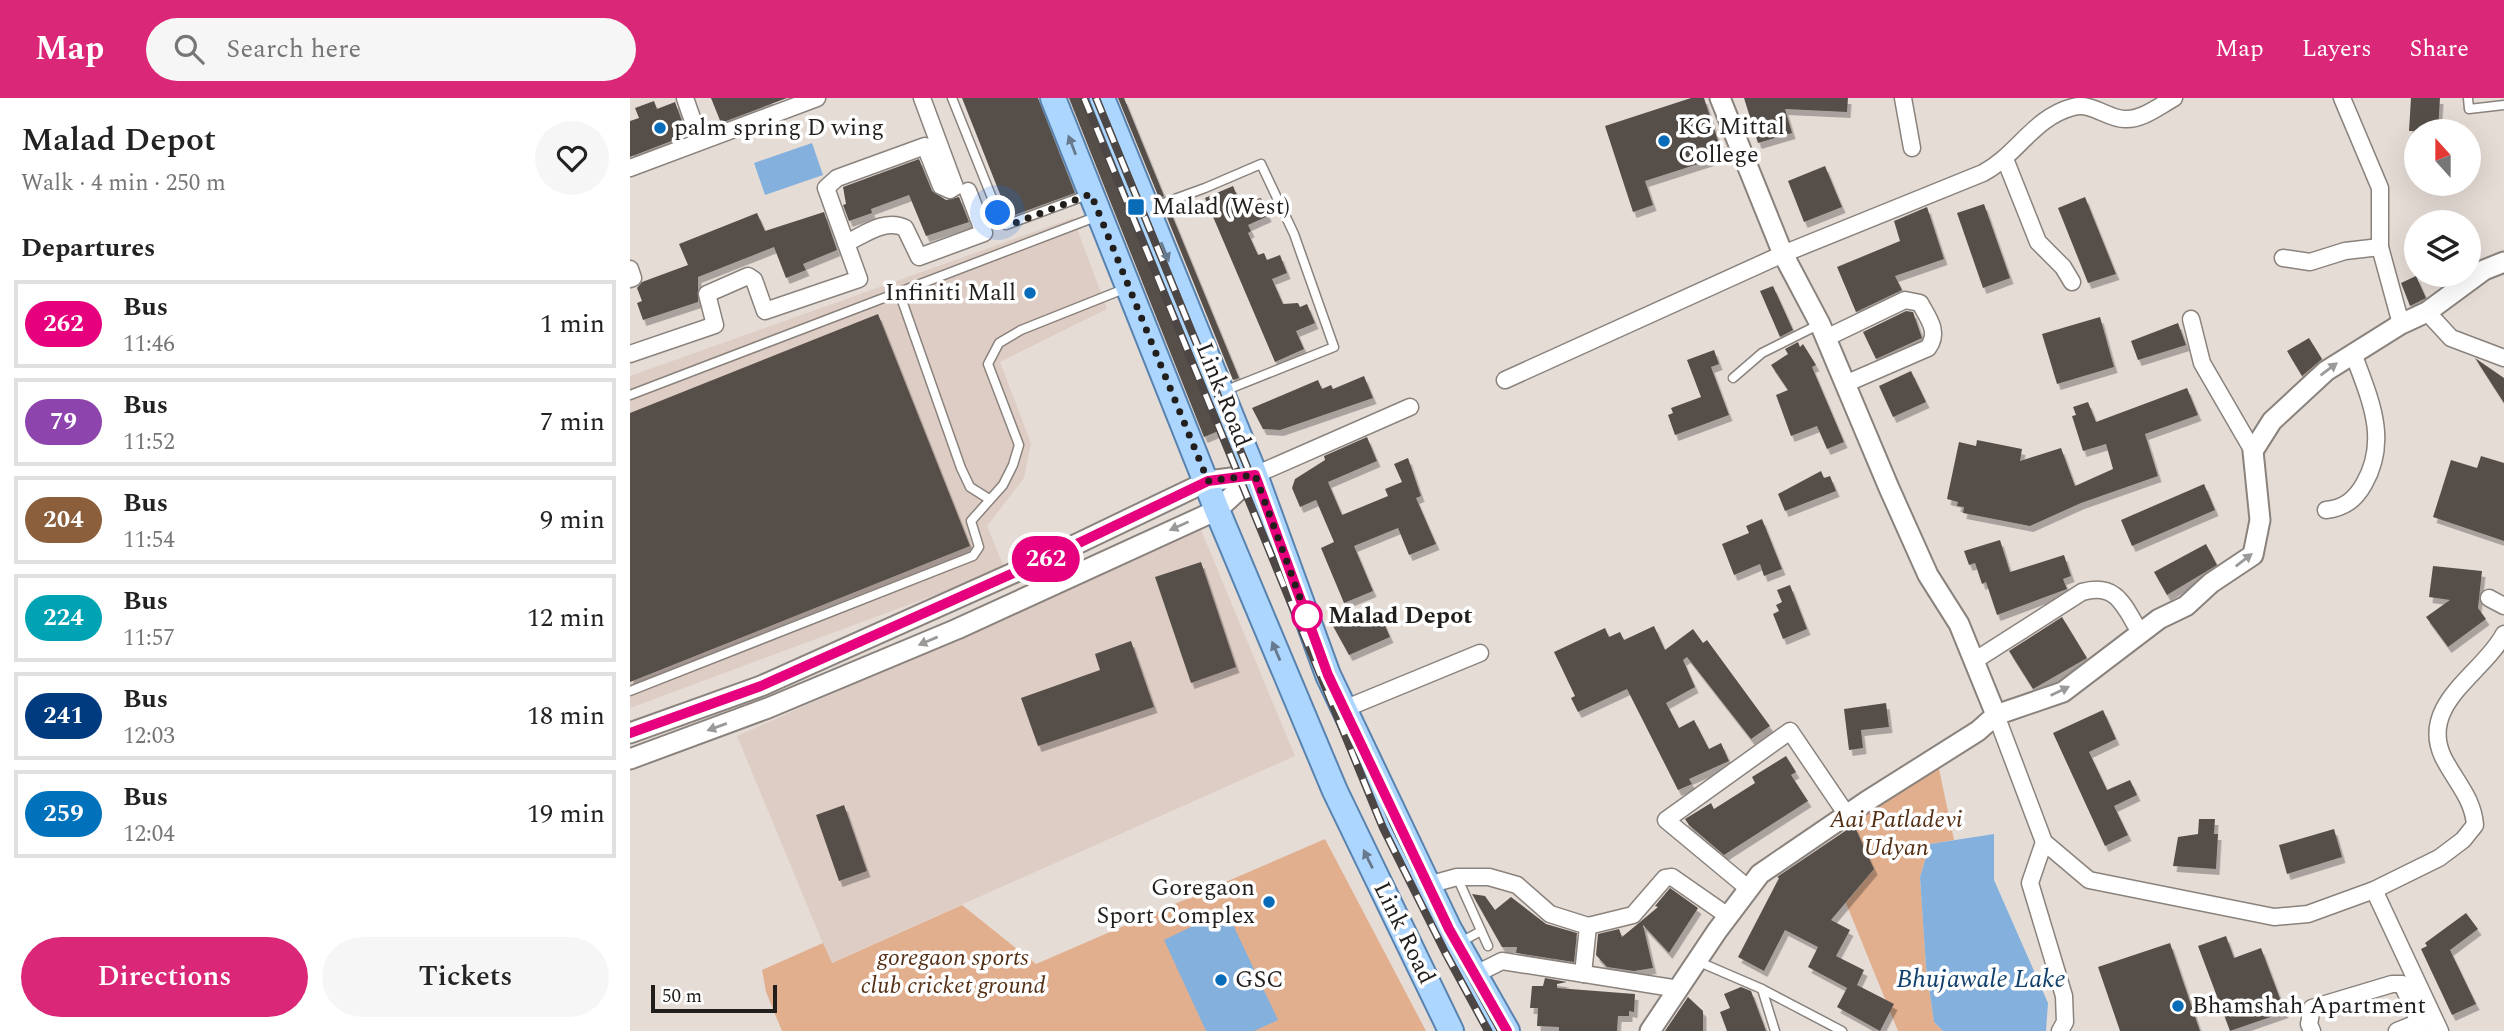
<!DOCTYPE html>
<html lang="en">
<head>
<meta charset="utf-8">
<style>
  body { margin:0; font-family:Spectral,serif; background:#f6f6f6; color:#222; height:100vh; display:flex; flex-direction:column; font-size:26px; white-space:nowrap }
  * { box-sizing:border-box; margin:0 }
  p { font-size:23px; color:#767676 }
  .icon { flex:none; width:38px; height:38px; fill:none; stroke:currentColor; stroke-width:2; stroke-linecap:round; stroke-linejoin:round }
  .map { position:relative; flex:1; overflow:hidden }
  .sheet { display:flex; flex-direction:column; background:#fff; width:630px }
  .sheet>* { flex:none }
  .badge { padding:0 14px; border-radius:23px; font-size:24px; line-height:46px }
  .needle { width:46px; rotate:339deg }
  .tools { position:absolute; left:1774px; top:21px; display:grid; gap:14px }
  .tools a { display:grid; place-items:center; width:77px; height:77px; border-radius:50%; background:#fff; box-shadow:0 7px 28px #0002; font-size:35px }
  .scale { position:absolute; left:21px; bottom:18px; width:126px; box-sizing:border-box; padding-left:7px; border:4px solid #211e1c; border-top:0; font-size:19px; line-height:24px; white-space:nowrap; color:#211e1c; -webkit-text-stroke:5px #fff; paint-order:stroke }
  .you { position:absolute; width:35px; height:35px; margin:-18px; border:5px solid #fff; border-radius:50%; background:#1a73e8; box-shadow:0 0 0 10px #1a73e833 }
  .map>.badge { position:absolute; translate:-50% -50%; box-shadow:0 0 0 4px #fff }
  h2 { padding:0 21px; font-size:26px; line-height:63px }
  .round { display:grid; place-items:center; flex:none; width:74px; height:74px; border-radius:37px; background:#f6f6f6 }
  .overview { display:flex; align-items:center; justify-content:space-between; height:119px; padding:0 21px }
  h1 { font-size:33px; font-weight:600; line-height:52px }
  .action { display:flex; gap:14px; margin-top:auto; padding:14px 21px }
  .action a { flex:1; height:80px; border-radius:42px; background:#db2777; color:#fff; font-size:28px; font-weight:600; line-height:80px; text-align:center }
  .action a+a { background:#f6f6f6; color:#222 }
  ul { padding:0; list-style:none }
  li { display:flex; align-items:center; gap:21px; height:88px; margin:0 14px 10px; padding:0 7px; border:4px solid #e0e0e0; border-radius:0px }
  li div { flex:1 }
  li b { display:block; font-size:26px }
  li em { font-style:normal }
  li .badge { min-width:77px; font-weight:700; text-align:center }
  header { display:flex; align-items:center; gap:42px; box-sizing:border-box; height:98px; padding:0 35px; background:#db2777; color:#fff }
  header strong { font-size:33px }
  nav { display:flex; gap:38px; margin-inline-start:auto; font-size:24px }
  .search { width:490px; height:63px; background:#f6f6f6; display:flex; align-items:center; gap:18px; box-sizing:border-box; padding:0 24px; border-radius:38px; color:#767676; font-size:26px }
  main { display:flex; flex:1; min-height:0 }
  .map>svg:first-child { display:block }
  .built { fill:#decdc4 }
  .green { fill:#e1af8e }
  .water { fill:#84b0dd }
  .building { fill:#574f4a; filter:url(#shadow) }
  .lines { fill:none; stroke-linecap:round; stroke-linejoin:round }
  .service-casing { stroke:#8a827c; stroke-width:11 }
  .minor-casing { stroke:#8a827c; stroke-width:19 }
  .tertiary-casing { stroke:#8a827c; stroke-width:23 }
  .primary-casing { stroke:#5983af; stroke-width:28 }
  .service { stroke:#fff; stroke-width:8 }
  .minor { stroke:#fff; stroke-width:16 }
  .tertiary { stroke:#fff; stroke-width:19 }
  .primary { stroke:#add6fe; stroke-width:24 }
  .rail-casing { stroke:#4c4745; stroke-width:8 }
  .rail { stroke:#fff; stroke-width:5; stroke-dasharray:16; stroke-linecap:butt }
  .oneway { fill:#677a8d }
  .oneway2 { fill:#9b9a99 }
  .line-casing { stroke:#fff; stroke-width:16 }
  .line { stroke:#e6007e; stroke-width:10 }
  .walk { stroke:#211e1c; stroke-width:7; stroke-dasharray:0 12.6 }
  .poi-dot { fill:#086cb8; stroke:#fff; stroke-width:2.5 }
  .stop-dot { fill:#fff; stroke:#e6007e; stroke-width:3.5 }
  .labels { text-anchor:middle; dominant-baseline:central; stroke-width:7; stroke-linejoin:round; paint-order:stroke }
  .poi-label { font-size:24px; fill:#211e1c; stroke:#fff; text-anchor:start }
  .street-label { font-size:24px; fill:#211e1c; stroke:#fff }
  .stop-label { font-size:24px; font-weight:bold; fill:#211e1c; stroke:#fff; text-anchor:start }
  .park-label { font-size:24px; font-style:italic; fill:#542f14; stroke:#fff }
  .water-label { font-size:26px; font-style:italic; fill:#11416c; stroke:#fff }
</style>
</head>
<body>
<header>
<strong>Map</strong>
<div class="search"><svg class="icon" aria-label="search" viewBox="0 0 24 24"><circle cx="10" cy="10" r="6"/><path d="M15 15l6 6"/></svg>Search here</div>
<nav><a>Map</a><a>Layers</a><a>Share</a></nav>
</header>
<main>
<section class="sheet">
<div class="overview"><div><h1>Malad Depot</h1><p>Walk · 4 min · 250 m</p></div><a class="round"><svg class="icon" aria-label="heart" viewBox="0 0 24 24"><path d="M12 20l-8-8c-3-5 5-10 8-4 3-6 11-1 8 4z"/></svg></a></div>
<h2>Departures</h2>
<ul>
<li><span class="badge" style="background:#e6007e;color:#fff">262</span><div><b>Bus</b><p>11:46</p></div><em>1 min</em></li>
<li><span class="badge" style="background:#8e44ad;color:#fff">79</span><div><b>Bus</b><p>11:52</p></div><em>7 min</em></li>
<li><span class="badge" style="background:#8b5e3c;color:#fff">204</span><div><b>Bus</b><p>11:54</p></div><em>9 min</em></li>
<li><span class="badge" style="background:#00a3b4;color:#fff">224</span><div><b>Bus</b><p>11:57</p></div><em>12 min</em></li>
<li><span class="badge" style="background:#003b80;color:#fff">241</span><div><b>Bus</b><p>12:03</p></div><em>18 min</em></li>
<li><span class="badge" style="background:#0072bc;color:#fff">259</span><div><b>Bus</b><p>12:04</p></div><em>19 min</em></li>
</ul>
<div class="action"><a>Directions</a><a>Tickets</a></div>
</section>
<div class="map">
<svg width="1874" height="933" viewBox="0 0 1874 933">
  <defs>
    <filter id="shadow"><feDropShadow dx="3.5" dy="6" stdDeviation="0" flood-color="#0004"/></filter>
  </defs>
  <rect width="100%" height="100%" fill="#e6dcd6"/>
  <g class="built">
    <path d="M443,120l34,91 -107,53 31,81 -7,35 -37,48 18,43 -375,139v-332z"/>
    <path d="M571,432l94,226 -464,207 -94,-227z"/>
  </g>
  <g class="green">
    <path d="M1308,666l16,76 -24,4 -10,33 6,90 8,55 9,9h-45l-52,-128 28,-34 -23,-50z"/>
    <path d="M695,741l101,192h-644l-16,-39 -4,-22 61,-27 9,20 130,-58 74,59z"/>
  </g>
  <g class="water">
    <path d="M182,45l11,32 -58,20 -11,-32z"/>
    <path d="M1364,736v46l54,123 -2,28h-103l-9,-9 -8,-55 -6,-90 10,-33z"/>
    <path d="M596,812l52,110 -24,11h-48l-42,-91z"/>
  </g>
  <g class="building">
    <path d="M81,0h76l-66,25z"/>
    <path d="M332,0h76l37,95 -66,24z"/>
    <path d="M439,0h18l134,332 -17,7z"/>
    <path d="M488,0h6l40,98 -5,2z"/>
    <path d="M1061,0h13l19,58 -78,25 8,24 -20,7 -28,-86z"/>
    <path d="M1114,0h104l-1,14 -62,-3 7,24 -34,10z"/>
    <path d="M1781,0h29l-2,33h-29z"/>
    <path d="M24,3l3,8 18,-7 12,33 -57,22v-36l9,-3 -4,-10z"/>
    <path d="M289,61l13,32 14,9 13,-3 10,25 -43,14 -17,-41 -38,14 1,4 -23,8 -6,-16 3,-1 -3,-17z"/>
    <path d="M1195,68l17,41 -38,15 -16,-41z"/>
    <path d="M603,88l6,14 5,-2 2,4 15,-4 7,18 -20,9 3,6 -3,2 10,22 6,-2 3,7 13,-5 7,18 -15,6 11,25 15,-1 2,4 7,-3 8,19 -19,8 8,18 -29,13 -70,-164z"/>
    <path d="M1455,99l31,77 -28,9 -30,-75z"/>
    <path d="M1354,106l26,74 -27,10 -26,-75z"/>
    <path d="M1297,109l17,52 -49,17 7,14 -46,22 -19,-45 63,-26 -6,-20z"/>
    <path d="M539,110l70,170 -6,2 -69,-170z"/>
    <path d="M194,114l13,38 -34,14 3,6 -20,8 -12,-31 -76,30v25l-55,18 -6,-17 5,-2 -5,-13 5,-6 46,-17 -9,-21 78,-31 8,18z"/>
    <path d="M1786,178l10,22 -16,8 -9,-23z"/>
    <path d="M1143,188l20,44 -13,7 -20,-46z"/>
    <path d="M1276,213l7,1 9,26 -46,21 -13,-27z"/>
    <path d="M248,216l92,232 -340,136v-269z"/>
    <path d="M1470,219l14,50 -57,17 -15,-50z"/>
    <path d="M1548,225l8,22 -48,15 -7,-19z"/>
    <path d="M1679,240l13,21 -20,17 -15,-25z"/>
    <path d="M1168,244l2,5 3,-3 13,21 -4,2 32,75 -17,7 -10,-23 -26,10 -15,-41 12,-5 -17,-25 17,-11 -3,-5z"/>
    <path d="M1084,252l5,14 -8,3 18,48 -54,20 -7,-20 5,-2 -2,-5 30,-11 -14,-37z"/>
    <path d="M1845,260l29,20v25z"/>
    <path d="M1281,273l15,31 -33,15 -14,-31z"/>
    <path d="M734,278l9,22 -93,32 -17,-1 -11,-21 66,-28 4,9 9,-4 2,4z"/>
    <path d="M1557,290l11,27 -53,19 13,42 -77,27 -51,23 -67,-13 1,-6 -7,-1 1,-4 -11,-3 12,-57 17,4 1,-6 45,9 -2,12 41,-13 14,38 38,-17 -7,-25 -23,7 -11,-35 4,-1 -3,-8 15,-5 8,20z"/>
    <path d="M737,339l10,24 -49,21 14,33 46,-19 -3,-7 17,-7 -8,-18 14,-6 13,38 -5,2 20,46 -27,11 -11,-27 -44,18 19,45 -29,12 -23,-55 13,-6 -18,-42 -16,7 -8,-19 3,-9 30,-19 -1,-4z"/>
    <path d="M1851,358l23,7v78l-71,-24 18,-57 26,8z"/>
    <path d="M1191,373l3,7 6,-2 6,15 -51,20 -7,-17z"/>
    <path d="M1574,386l11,26 -83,36 -11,-26z"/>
    <path d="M1132,421l20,50 -18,7 -4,-12 -26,11 -12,-31 27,-11 -3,-7z"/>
    <path d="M1370,442l10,32 54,-17 7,21 -8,3 4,10 -70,26 -11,-33 -4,2 -7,-21 -6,2 -5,-14z"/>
    <path d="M1576,446l11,21 -50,30 -13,-23z"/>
    <path d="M571,464l35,105 -45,16 -36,-106z"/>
    <path d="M1803,468l49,5 -4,37 8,11 -38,28 -22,-30 24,-17 -21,-3z"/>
    <path d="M1160,487l17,44 -24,10 -10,-25 6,-3 -3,-6 6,-3 -5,-12z"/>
    <path d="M698,519l55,4 7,16 -41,18z"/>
    <path d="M1432,519l25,41 -54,31 -24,-38z"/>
    <path d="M1024,528l11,24 28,-21 10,14 4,-3 63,86 -19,13 -64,-82 -4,3 12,27 -29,16 13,25 15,-8 15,29 12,-6 8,18 -40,18 3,5 -14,6 -51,-101 -49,23 -7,-14 4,-2 -21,-44 51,-24 4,9 11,-5 4,8z"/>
    <path d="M501,543l23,66 -116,39 -17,-48 79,-28 -5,-16z"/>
    <path d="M1256,605l3,24 -28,3 2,18 -14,2 -5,-41z"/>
    <path d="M1473,612l13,29 -27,13 18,38 23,-10 7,15 -23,11 14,29 -23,11 -52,-113z"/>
    <path d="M1156,658l10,16 -5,3 17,26 -84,54 -35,-30 -4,-6 26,-16 3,6 41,-26 -3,-6z"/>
    <path d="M214,707l23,66 -28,10 -23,-66z"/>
    <path d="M1569,721h16l-1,15h4l-2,35 -43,-3 5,-29 20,-3z"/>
    <path d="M1224,727l20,44 -43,51 19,10 -14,26 28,14 -7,15 37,19 -14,27 -43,-24 10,-19 -39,-21 10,-20 -33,-17 -21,41 -26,-14 41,-79 -2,-1z"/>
    <path d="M1704,731l8,28 -55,17 -8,-29z"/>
    <path d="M1040,790l28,20 -29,45 -26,-28 10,43 -19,3 -27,-4 -11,-12 2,-21 21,-5 3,8 36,-30 -3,-1z"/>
    <path d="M842,796l13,2 10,14 16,-13 35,27 31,9 -3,29 -58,-9 1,-6h-15z"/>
    <path d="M1836,815l12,16 -28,21 26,54 -24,11 -31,-66 6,-3 -2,-3z"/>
    <path d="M1596,838l8,22 27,-10 24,64 -55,19 -32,-85z"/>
    <path d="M1540,845l30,88h-80l-22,-64z"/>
    <path d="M915,880l22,4 -10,2v4l78,6 -1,18 -5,-1v5h-11l-1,15h-58v-4l-22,-1 1,-18h-8l2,-22h11z"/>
    <path d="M1111,889l10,4 15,40h-39l-7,-19 10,-4 -6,-14z"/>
    <path d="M1058,899l15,14v20h-38z"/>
  </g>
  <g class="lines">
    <defs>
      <g id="service">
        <path d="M322,0l46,115 8,12 81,-30"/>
        <path d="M1838,0l1,11 35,-4"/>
        <path d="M520,110l55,-20 56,-24 33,70 40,113 -110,44"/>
        <path d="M269,194l62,176 9,19 19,12"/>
        <path d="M1103,280l29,-25 58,-29"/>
        <path d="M0,297l468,-179"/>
        <path d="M0,593l343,-135 6,-9 -8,-26 32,-36 10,-20 6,-20 -31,-81 11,-21 22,-13 103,-41"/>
        <path d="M827,779l31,69"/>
        <path d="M829,845l22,-12"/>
        <path d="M1067,863l65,28 80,42"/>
        <path d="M1132,891l13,42"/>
      </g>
      <g id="minor">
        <path d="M55,0l15,43"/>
        <path d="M1273,0l9,50"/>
        <path d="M1712,0l38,90v59l21,77"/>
        <path d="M1375,61l33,83 25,25 9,15"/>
        <path d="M0,70l187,-70"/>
        <path d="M216,145c18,-8 39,-25 59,-15l14,29 65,-24 -16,-42"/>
        <path d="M1653,160l27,4 35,-11 35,-4"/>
        <path d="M0,171l3,9 -3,1"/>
        <path d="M1797,214l24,26 53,20"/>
        <path d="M1561,221l11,44 51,88"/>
        <path d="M1196,240l79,-38 15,3c8,15 20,29 8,45l-83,36"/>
        <path d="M0,256l85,-29 -8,-31 41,-18 6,4 11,31 94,-32 -33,-91 11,-10 88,-32 16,40 9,4 5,-3 -33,-89"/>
        <path d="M875,282l278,-126 200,-81c34,-18 51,-56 90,-66 20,-5 34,12 52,12 17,1 34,-13 49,-21"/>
        <path d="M625,377l155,-68"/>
        <path d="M1696,412c18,-2 29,-10 38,-26 26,-45 5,-87 -11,-131"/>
        <path d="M1859,500l15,8"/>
        <path d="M1344,563l108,-69c36,-10 42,15 59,42"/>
        <path d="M714,611l136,-56"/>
        <path d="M1366,617l48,127 45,38 185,37 34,-3 66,-24 65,-32 24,-18 12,-15c-2,-27 -20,-44 -32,-68 -25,-53 41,-84 61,-123"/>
        <path d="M1414,744l-14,41 34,113 1,26 -5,9"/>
        <path d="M798,787l29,-8h32l28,8 33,29 38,12 -5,48"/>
        <path d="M1119,791l-83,-69 124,-89 57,84"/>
        <path d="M1744,792l66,141"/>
        <path d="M958,828l45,-11 32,-37 7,-1 56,39"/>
        <path d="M844,877l28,-14 177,28"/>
        <path d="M1682,933l-3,-7 3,-16 80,-24h10l21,47"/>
        <path d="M1767,933l30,-12"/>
      </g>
      <g id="tertiary">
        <path d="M1090,0l63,156 37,70 69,164 39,87 31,49 37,91"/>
        <path d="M0,635l131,-47 297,-133 150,-72 47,-6"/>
        <path d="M0,661l138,-51 189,-79 260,-119 38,-35"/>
        <path d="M1020,933l67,-100 43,-57 107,-73 111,-70 18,-16 67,-23 96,-73 27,-13 25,-23 42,-28 7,-35 -7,-69 19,-30 54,-50 75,-47 26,-12 57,-42 20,-8"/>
      </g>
      <g id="primary">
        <path d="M423,0l164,412 118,281 116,240"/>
        <path d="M472,0l153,377 73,200 121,254 58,102"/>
      </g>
    </defs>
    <use href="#service" class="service-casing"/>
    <use href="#minor" class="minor-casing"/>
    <use href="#tertiary" class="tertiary-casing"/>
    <use href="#primary" class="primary-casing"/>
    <use href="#service" class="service"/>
    <use href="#minor" class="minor"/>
    <use href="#tertiary" class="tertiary"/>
    <use href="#primary" class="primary"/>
    <defs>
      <g id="rail">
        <path d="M454,0l299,730 62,124 43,79"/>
        <path d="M466,0l297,725 62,124 46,84"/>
      </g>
    </defs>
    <use href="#rail" class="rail-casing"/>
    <use href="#rail" class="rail"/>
  </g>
  <defs><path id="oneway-solid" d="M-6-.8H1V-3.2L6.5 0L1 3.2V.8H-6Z" transform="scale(1.75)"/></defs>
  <g class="oneway">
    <use href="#oneway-solid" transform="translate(442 47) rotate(-111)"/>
    <use href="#oneway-solid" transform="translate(535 154) rotate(68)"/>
    <use href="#oneway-solid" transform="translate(646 553) rotate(-113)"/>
    <use href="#oneway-solid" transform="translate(738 761) rotate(-116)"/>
  </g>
  <g class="oneway2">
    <use href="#oneway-solid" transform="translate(1699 271) rotate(-37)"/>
    <use href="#oneway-solid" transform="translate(549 428) rotate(156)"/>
    <use href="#oneway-solid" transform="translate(1614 462) rotate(-38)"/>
    <use href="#oneway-solid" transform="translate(298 543) rotate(157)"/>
    <use href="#oneway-solid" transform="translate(1430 593) rotate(-26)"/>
    <use href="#oneway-solid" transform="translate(87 629) rotate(160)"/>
  </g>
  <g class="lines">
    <defs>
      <path id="line" d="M0,635l131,-47 297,-133 150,-72 47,-6 73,200 121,254 58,102"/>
    </defs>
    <use href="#line" class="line-casing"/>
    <use href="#line" class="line"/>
    <path class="walk" d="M368,115l8,12h4l81,-31 117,287 47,-6 55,150 -3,-9"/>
  </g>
  <g class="poi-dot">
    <circle cx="30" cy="30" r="7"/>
    <circle cx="1034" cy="43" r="7"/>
    <rect x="497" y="100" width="18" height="18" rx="3.5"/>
    <circle cx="400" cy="195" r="7"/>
    <circle cx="639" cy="804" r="7"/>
    <circle cx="591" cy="882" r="7"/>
    <circle cx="1548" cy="908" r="7"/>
  </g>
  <circle class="stop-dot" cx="677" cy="518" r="14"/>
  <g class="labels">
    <g class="poi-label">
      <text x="1048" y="29">KG Mittal<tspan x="1048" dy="28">College</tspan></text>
      <text x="44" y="30">palm spring D wing</text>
      <text x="522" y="109">Malad (West)</text>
      <text x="386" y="195" text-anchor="end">Infiniti Mall</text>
      <text x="625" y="790" text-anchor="end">Goregaon<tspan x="625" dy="28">Sport Complex</tspan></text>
      <text x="605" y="882">GSC</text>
      <text x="1562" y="908">Bhamshah Apartment</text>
    </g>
    <g class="street-label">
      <text transform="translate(593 297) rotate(68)">Link Road</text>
      <text transform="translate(774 835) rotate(64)">Link Road</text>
    </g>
    <g class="stop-label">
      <text x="698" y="518">Malad Depot</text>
    </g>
    <g class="park-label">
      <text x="1266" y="722">Aai Patladevi<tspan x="1266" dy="28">Udyan</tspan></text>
      <text x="323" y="860">goregaon sports<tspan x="323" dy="28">club cricket ground</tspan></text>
    </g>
    <g class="water-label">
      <text x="1351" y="881">Bhujawale Lake</text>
    </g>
  </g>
</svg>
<div class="tools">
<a><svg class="needle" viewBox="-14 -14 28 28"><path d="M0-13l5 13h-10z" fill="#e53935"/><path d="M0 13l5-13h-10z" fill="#767676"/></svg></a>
<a><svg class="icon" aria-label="layers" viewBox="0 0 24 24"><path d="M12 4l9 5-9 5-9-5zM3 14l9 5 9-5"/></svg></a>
</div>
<div class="scale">50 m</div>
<div class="you" style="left:368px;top:115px"></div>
<b class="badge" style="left:416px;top:461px;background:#e6007e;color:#fff">262</b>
</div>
</main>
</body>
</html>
